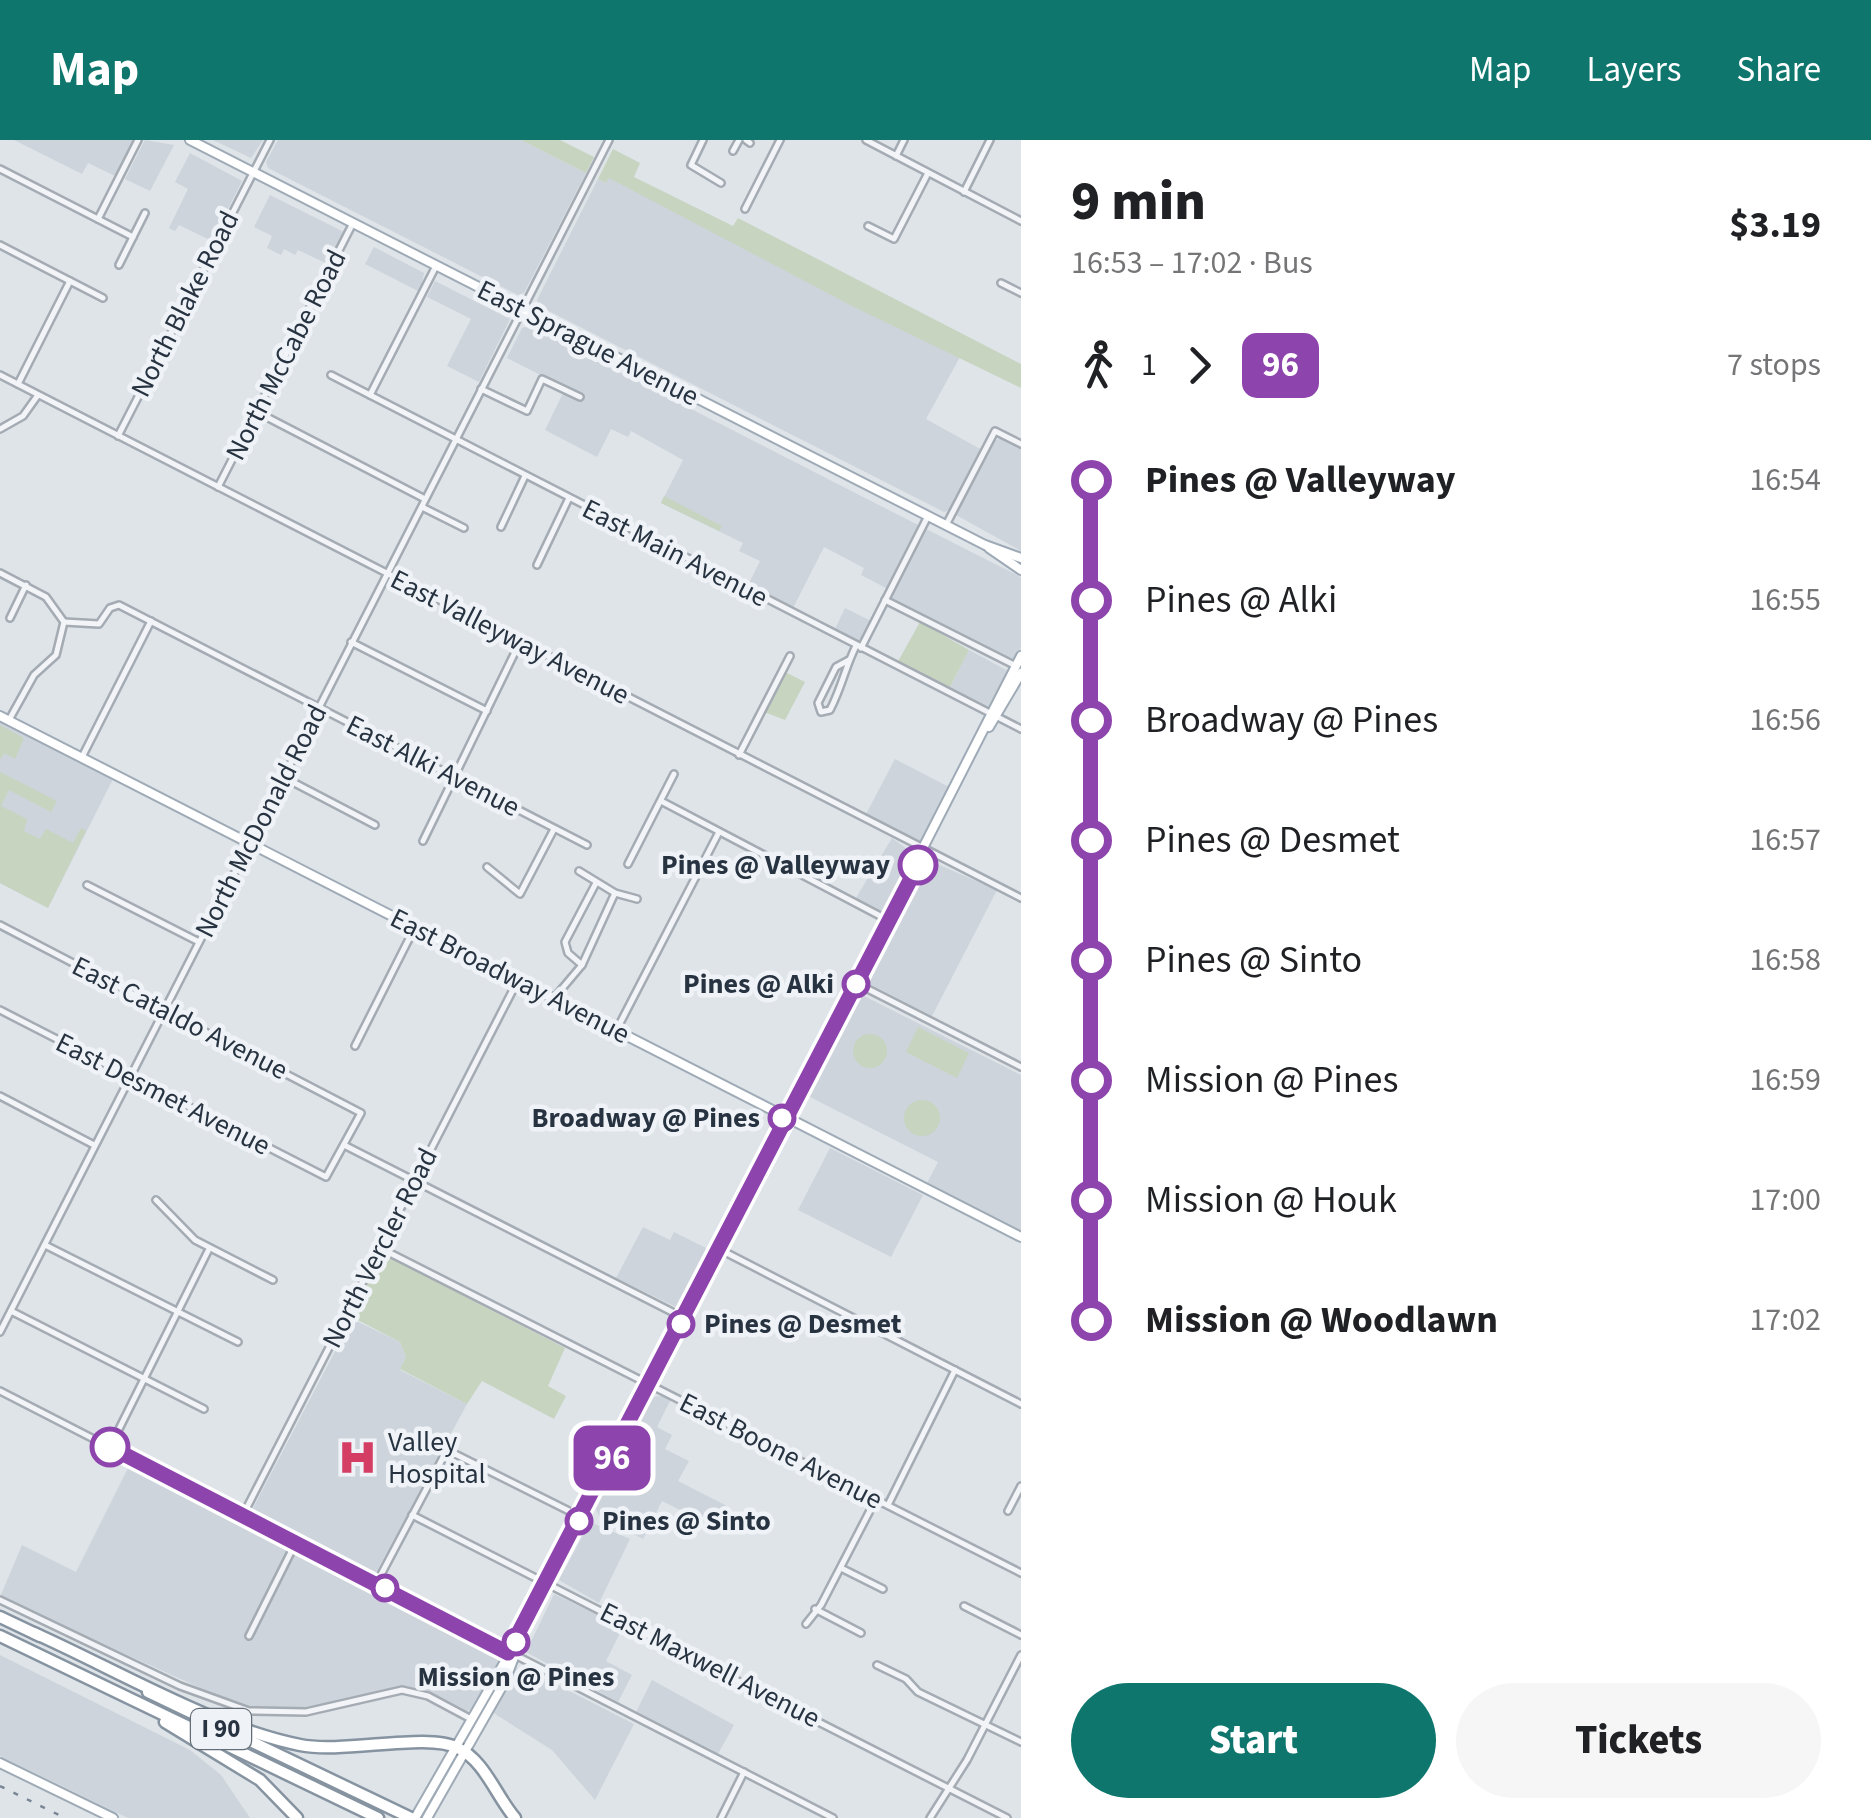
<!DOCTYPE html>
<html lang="en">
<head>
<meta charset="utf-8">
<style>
  body { margin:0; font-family:"Source Sans 3",sans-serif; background:#f6f6f6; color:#202124; height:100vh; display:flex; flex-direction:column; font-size:38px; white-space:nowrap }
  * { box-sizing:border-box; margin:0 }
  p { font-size:32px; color:#757577 }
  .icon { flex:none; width:55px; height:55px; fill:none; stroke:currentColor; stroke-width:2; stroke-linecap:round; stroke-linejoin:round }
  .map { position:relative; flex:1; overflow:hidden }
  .sheet { display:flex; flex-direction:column; background:#fff; width:850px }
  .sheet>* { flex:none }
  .badge { padding:0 20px; border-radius:15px; font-size:35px; line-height:65px }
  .map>.badge { position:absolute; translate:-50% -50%; box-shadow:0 0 0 5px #fff }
  .legs { display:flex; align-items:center; gap:15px; height:110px; padding:0 50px; font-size:32px }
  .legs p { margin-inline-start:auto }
  .headline { display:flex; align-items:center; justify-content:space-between; height:170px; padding:0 50px }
  h1 { font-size:55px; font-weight:800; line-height:75px }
  .action { display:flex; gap:20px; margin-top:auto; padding:20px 50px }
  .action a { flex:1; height:115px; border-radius:60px; background:#0f766e; color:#fff; font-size:40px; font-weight:800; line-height:115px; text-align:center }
  .action a+a { background:#f6f6f6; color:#202124 }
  ul { padding:0 50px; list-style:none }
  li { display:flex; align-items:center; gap:35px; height:120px; font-size:38px }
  li i { display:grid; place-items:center; width:15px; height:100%; margin:0 12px; background:currentColor }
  li i::after { content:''; width:25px; height:25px; margin:-12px; border:8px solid; border-radius:50%; background:#fff }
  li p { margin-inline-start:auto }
  li:first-child i { background:linear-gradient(#0000 50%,currentColor 0) }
  li:last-child i { background:linear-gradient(currentColor 50%,#0000 0) }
  header { display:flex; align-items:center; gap:60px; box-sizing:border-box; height:140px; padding:0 50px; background:#0f766e; color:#fff }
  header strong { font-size:48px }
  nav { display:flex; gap:55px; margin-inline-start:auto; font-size:35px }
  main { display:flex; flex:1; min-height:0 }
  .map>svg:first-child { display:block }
  .built { fill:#cdd4db }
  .green { fill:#c7d4c0 }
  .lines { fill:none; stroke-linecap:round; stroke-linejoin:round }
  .minor-casing { stroke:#a4abb3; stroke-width:10 }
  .major-casing { stroke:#9eaab6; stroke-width:12 }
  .highway-casing { stroke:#8693a1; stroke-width:15 }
  .minor { stroke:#f2f4f7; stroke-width:5 }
  .major { stroke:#fff; stroke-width:8 }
  .highway { stroke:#fff; stroke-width:10 }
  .rail { stroke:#788594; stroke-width:2.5; stroke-dasharray:5 10; stroke-linecap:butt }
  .line-1-casing { stroke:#fff; stroke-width:22 }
  .line-1 { stroke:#8e44ad; stroke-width:15 }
  .stop-1-dot { fill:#fff; stroke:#8e44ad; stroke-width:5 }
  .labels { text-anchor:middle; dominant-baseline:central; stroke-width:9; stroke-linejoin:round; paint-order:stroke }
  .shield { fill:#eff3f7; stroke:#636d78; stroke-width:2.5 }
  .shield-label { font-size:25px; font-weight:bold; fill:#273341 }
  .street-label { font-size:28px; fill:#273341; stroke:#eff3f7 }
  .stop-label { font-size:28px; font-weight:bold; fill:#273341; stroke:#eff3f7; text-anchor:end }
  .poi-label { font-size:28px; fill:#273341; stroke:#eff3f7; text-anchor:start }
</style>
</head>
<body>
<header>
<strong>Map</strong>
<nav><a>Map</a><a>Layers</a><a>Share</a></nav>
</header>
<main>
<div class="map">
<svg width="1021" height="1678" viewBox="0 0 1021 1678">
  <rect width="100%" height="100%" fill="#dfe4e9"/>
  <g class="built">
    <path d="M14,0h119l-18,36 -27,-13 -6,11z"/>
    <path d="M145,0l29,5 -24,46 -25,-12z"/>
    <path d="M213,0h50l-12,18z"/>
    <path d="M278,0h243l65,33 -62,120 -6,2 -250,-127 -2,-6z"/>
    <path d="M190,13l52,28 -30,60 -33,-16 -4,6 -6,-3 19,-39 -13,-7z"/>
    <path d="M609,37l351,180 -34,62 56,31 -31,60 -7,2 -405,-206 -2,-6 61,-121 8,4z"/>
    <path d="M270,55l74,37 -14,33 -32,-15 -3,5 -11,-6 -3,6 -14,-7 5,-12 -18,-9z"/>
    <path d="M374,107l50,26 -4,19 -55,-28z"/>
    <path d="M435,141l75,38 -31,63 -32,-16 24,-47 -44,-22z"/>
    <path d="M529,186l389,199 -30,64 -27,-14 3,-7 -40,-21 -31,61 -46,-21 13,-26 -21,-10 4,-8 -82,-40 22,-43 -52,-29 -3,6 -17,-8 -14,28 -52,-27 18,-37 12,6 3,-5 -71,-36 15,-30z"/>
    <path d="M1001,297l20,10v104l-65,-36 37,-73z"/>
    <path d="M926,389l95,48v71l-7,11 -30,-11 -94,-50z"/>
    <path d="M845,468l26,13 -11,21 -25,-13z"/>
    <path d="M969,510l39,21 -18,36 -40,-20z"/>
    <path d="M0,581l113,58 -65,129 -48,-25z"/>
    <path d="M895,619l54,28 -28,54 -56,-25z"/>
    <path d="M892,698l23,17 -32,57 -27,-14z"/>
    <path d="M930,721l67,29 -65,126 -64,-33z"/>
    <path d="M862,855l159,80v156l-94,-48 11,-21 -130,-66z"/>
    <path d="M830,1008l93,47 -32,62 -93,-47z"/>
    <path d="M643,1087l27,13 4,-8 36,18 -30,59 -64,-31z"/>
    <path d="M352,1179l48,23 6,15 -6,13 67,34 -93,172 -123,-64z"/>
    <path d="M660,1256l11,3 -14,28 15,8 -7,14 24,12 -11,20 49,25 -11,22 -54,-27 -19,38 -44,-23 -3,-7 57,-112z"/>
    <path d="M130,1324l366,191 4,8 -26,46 -10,3 -34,-17 -28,-6 -105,22 -57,-5 -240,-109 22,-52 54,27z"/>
    <path d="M590,1382l40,17 -31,64 -40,-23z"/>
    <path d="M554,1454l69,33 -17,34 26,14 -14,27 -92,-50z"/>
    <path d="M0,1515l190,95 31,25 29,43h-122l-128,-62z"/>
    <path d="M516,1528l14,3 104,53 -39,76 -43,-50 -60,-38z"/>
    <path d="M652,1540l82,45 -16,29 -82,-42z"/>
  </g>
  <g class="green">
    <path d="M521,0h39l34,17 -8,16z"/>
    <path d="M613,9l27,14 -6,14 99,49 5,-8 283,146v24l-167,-81 -245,-129 -3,5 -8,-4z"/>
    <path d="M664,356l58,30 -3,5 -58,-28z"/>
    <path d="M920,482l49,28 -19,37 -54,-22z"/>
    <path d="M785,532l20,10 -20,38 -21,-8z"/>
    <path d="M0,585l24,13 -9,21 -11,-6 -4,7z"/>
    <path d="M0,632l57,29 -6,11 -42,-22 -8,16 26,13 -3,12 16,8 6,-10 27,14 8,-15 5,3 -38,77 -48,-25z"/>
    <path d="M918,887l51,26 -12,25 -51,-26z"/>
    <circle cx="870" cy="911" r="17"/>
    <circle cx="922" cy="978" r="18"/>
    <path d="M386,1115l179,93 -17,38 18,10 -12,23 -72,-38 -15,23 -67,-35 6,-12 -6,-15 -50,-26 29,-59z"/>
  </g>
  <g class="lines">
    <defs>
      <g id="minor">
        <path d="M703,0l-12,25 30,18"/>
        <path d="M746,0l4,3"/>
        <path d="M866,0l155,81"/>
        <path d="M733,11l6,-11"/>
        <path d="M896,16l8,-16"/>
        <path d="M0,29l133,68"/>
        <path d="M964,52l26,-52"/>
        <path d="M745,69l35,-69"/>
        <path d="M98,79l40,-79"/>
        <path d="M868,86l26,13 34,-66"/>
        <path d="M0,105l103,53"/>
        <path d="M119,125l26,-52"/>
        <path d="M1001,143l20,10"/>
        <path d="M0,235l1021,523"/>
        <path d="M331,235l690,354"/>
        <path d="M18,244l52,-103"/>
        <path d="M481,249l46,22 15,-32 38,18"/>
        <path d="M370,255l66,-129"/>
        <path d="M257,272l168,87"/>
        <path d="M0,289l23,-13 15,-21"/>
        <path d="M118,296l152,-296"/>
        <path d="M218,347l135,-264"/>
        <path d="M422,367l42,21"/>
        <path d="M946,385l49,-94 26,13"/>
        <path d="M501,387l24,-51"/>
        <path d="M537,425l32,-67"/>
        <path d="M0,433l46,24 18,25 -8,33 -22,20 -25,45"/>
        <path d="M885,460l131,66"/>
        <path d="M10,478l16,-33"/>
        <path d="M64,482l35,2 11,-16 9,-3 468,240"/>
        <path d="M351,502l136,69"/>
        <path d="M861,508l67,-132"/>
        <path d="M849,520l-13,7 -18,36 3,9 9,-2c12,-23 16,-45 26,-64"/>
        <path d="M739,615l51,-99"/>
        <path d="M82,617l69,-136"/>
        <path d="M285,638l90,47"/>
        <path d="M661,661l225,118"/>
        <path d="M423,701l97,-199"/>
        <path d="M628,724l46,-90"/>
        <path d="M487,727l33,27 34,-65"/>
        <path d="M579,731l36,22 22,6"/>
        <path d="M87,745l112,57"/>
        <path d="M0,785l361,188 -35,64 -326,-167"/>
        <path d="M582,825l-14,-12 -3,-11 31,-59"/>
        <path d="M856,843l165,84"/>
        <path d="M555,857l27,-32 33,-72"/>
        <path d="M617,889l102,-197"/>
        <path d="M355,906l60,-119"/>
        <path d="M0,956l94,49"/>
        <path d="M344,1005l340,173"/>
        <path d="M156,1060l39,40 78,40"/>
        <path d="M45,1105l193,97"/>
        <path d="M380,1108l641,325"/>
        <path d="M719,1109l302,155"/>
        <path d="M11,1171l193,98"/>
        <path d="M0,1192l609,-1192"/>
        <path d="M0,1251l833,427"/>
        <path d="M110,1307l99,-198"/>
        <path d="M888,1365l67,-135"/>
        <path d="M1008,1371l13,-25"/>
        <path d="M243,1375l275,-535"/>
        <path d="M412,1375l595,303"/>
        <path d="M841,1428l42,21"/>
        <path d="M376,1444l71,-134 134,67"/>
        <path d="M0,1460l180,86 69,25 57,1 96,-22 26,6 43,23"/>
        <path d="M964,1466l57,29"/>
        <path d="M815,1469l46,24"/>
        <path d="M806,1484l15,-19 55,-106"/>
        <path d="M249,1496l47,-94"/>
        <path d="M877,1525l29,14 12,13 103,50"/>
        <path d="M721,1678l23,-46"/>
        <path d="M930,1678l37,-58 54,-105"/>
      </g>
      <g id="major">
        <path d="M190,0l795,405 36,13"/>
        <path d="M989,408l32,22"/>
        <path d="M0,576l1021,521"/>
        <path d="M989,587l32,-54"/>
        <path d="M748,1053l9,-8 74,-151"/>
        <path d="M0,1623l113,55"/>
        <path d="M415,1678l111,-193 495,-969"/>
        <path d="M427,1678l77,-135 19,-49"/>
      </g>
      <g id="highway">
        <path d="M0,1477l40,19"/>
        <path d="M34,1493c81,36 180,95 266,112 44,9 127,-13 158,3 27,13 38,48 57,70"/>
        <path d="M0,1496l378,182"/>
        <path d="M148,1552l263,126"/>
        <path d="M165,1582l95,58 37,38"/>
      </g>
    </defs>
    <use href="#minor" class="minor-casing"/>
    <use href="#major" class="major-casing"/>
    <use href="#highway" class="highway-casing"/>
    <use href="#minor" class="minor"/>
    <use href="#major" class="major"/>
    <use href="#highway" class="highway"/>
    <path class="rail" d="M0,1646l65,32"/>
  </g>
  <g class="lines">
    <defs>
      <path id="line-1" d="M110,1307l398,206 410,-788"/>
    </defs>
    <use href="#line-1" class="line-1-casing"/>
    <use href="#line-1" class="line-1"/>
  </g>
  <defs>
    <symbol id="hospital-bare" viewBox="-9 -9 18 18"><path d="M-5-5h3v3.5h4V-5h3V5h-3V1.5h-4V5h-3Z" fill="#d53e64" stroke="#eff3f7" stroke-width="2.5" paint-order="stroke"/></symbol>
  </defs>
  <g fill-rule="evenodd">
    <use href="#hospital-bare" x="330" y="1290" width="55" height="55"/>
  </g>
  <g class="stop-1-dot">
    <circle cx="918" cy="725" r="18"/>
    <circle cx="856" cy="844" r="12"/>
    <circle cx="782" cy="978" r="12"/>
    <circle cx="681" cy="1184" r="12"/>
    <circle cx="110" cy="1307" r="18"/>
    <circle cx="579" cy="1381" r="12"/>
    <circle cx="385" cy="1448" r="12"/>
    <circle cx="516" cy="1502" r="12"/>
  </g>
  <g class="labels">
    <rect class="shield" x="191" y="1569" width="60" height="40" rx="8"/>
    <g class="shield-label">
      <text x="221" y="1589">I 90</text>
    </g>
    <g class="street-label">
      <text transform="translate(185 164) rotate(-63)">North Blake Road</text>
      <text transform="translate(588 203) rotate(27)">East Sprague Avenue</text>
      <text transform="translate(286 215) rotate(-63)">North McCabe Road</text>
      <text transform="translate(675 413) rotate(27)">East Main Avenue</text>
      <text transform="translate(510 497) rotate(27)">East Valleyway Avenue</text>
      <text transform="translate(433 626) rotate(27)">East Alki Avenue</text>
      <text transform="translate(261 681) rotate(-63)">North McDonald Road</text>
      <text transform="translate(510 836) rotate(27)">East Broadway Avenue</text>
      <text transform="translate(180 878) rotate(27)">East Cataldo Avenue</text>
      <text transform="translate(163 954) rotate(27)">East Desmet Avenue</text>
      <text transform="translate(380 1108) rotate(-63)">North Vercler Road</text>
      <text transform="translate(781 1311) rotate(27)">East Boone Avenue</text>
      <text transform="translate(710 1525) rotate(27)">East Maxwell Avenue</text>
    </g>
    <g class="stop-label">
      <text x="890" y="725">Pines @ Valleyway</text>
      <text x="834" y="844">Pines @ Alki</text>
      <text x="760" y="978">Broadway @ Pines</text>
      <text x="704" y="1184" text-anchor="start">Pines @ Desmet</text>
      <text x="602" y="1381" text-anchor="start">Pines @ Sinto</text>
      <text x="516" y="1537" text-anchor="middle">Mission @ Pines</text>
    </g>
    <g class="poi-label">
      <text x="388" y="1302">Valley<tspan x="388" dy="32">Hospital</tspan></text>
    </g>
  </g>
</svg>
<b class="badge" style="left:612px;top:1318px;background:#8e44ad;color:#fff">96</b>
</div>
<section class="sheet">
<div class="headline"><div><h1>9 min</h1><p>16:53 – 17:02 · Bus</p></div><b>$3.19</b></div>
<div class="legs"><svg class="icon" aria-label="walk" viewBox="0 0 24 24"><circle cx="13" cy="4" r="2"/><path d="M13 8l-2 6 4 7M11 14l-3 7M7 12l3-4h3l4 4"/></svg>1<svg class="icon" aria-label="forward" viewBox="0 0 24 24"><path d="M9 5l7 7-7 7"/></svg><b class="badge" style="background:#8e44ad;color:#fff">96</b><p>7 stops</p></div>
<ul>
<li><i style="color:#8e44ad"></i><b>Pines @ Valleyway</b><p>16:54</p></li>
<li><i style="color:#8e44ad"></i><span>Pines @ Alki</span><p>16:55</p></li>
<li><i style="color:#8e44ad"></i><span>Broadway @ Pines</span><p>16:56</p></li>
<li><i style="color:#8e44ad"></i><span>Pines @ Desmet</span><p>16:57</p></li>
<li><i style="color:#8e44ad"></i><span>Pines @ Sinto</span><p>16:58</p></li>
<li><i style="color:#8e44ad"></i><span>Mission @ Pines</span><p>16:59</p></li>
<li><i style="color:#8e44ad"></i><span>Mission @ Houk</span><p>17:00</p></li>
<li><i style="color:#8e44ad"></i><b>Mission @ Woodlawn</b><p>17:02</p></li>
</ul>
<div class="action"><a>Start</a><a>Tickets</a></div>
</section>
</main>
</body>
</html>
